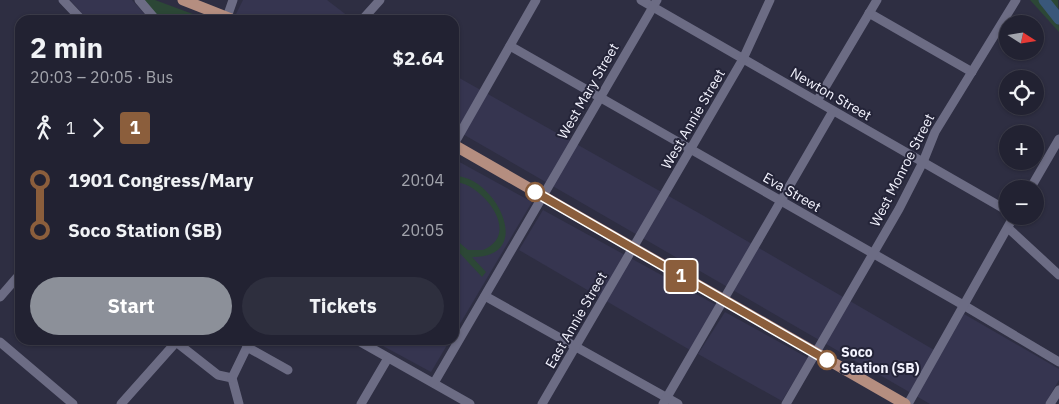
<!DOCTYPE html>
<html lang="en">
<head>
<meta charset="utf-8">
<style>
  body { margin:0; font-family:"IBM Plex Sans",sans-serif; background:#2e2f3e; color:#f1f3f6; height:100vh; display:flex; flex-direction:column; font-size:19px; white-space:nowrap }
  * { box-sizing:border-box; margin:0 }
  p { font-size:16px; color:#a2a4ac }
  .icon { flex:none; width:28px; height:28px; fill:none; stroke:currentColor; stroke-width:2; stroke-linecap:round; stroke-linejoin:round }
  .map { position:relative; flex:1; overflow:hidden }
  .side { position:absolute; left:15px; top:15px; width:444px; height:330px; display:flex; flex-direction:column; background:#222232; border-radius:15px; box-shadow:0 1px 4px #0004,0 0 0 1px #3f3f4d }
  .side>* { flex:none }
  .badge { padding:0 10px; border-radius:4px; font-size:18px; line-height:32px }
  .needle { width:32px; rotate:102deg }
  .fabs { position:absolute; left:999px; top:15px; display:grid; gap:10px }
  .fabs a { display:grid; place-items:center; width:45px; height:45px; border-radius:50%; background:#222232; box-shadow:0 1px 4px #0004,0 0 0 1px #3f3f4d; font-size:25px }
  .map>.badge { position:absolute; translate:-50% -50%; box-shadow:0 0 0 2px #fff }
  .legs { display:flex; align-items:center; gap:8px; height:55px; padding:0 15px; font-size:16px }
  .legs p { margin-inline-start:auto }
  .headline { display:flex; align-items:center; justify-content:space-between; height:85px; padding:0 15px }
  h1 { font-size:28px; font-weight:800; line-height:38px }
  .primary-button { display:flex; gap:10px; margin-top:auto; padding:10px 15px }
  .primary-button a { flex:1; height:58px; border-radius:30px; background:#8c9099; color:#fff; font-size:20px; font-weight:800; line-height:58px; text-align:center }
  .primary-button a+a { background:#2e2f3e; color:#f1f3f6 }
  ul { padding:0 15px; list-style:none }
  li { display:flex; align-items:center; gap:18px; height:50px; font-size:19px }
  li i { display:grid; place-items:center; width:8px; height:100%; margin:0 6px; background:currentColor }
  li i::after { content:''; width:12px; height:12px; margin:-6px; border:4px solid; border-radius:50%; background:#222232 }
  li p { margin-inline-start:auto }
  li:first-child i { background:linear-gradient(#0000 50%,currentColor 0) }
  li:last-child i { background:linear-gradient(currentColor 50%,#0000 0) }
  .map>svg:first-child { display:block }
  .built { fill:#363550 }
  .green { fill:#2c4736 }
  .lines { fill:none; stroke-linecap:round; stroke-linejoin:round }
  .river { stroke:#39577a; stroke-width:11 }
  .minor { stroke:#6c6c84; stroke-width:9 }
  .major { stroke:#b58e80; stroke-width:11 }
  .line-1-casing { stroke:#fff; stroke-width:11 }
  .line-1 { stroke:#8b5e3c; stroke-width:8 }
  .stop-1-dot { fill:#fff; stroke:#8b5e3c; stroke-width:2.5 }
  .labels { text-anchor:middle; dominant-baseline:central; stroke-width:4; stroke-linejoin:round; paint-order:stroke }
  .street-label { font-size:14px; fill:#f3f3fe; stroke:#242438 }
  .stop-label { font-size:14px; font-weight:bold; fill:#f3f3fe; stroke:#242438; text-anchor:start }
</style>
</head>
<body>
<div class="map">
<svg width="1059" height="404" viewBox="0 0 1059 404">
  <rect width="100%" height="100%" fill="#2e2e42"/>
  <g class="built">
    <path d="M70,0h62l18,20h-62z"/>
    <path d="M243,0h84l26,20h-115l-4,-2z"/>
    <path d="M454,75l250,141 237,138 23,-40 95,55v11l-14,24h-115l-476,-275z"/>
    <path d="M454,159l78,43 -78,132z"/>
    <path d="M543,210l173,95 -26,45 -171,-100z"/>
    <path d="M725,312l83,46 -26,43 -84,-47z"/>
    <path d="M372,340h78l-19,32z"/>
  </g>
  <g class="green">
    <path d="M143,0h12l54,20h-49z"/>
    <path d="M1030,0h28l1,32z"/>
    <path d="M454,176c41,-1 83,82 18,81l14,15 -4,5 -28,-30v-9l14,12h15c41,-17 -4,-69 -29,-68z"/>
  </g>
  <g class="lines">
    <path class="river" d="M1044,0l15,19"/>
    <g class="minor">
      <path d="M63,0l19,20"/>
      <path d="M139,0l17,20"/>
      <path d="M641,0l367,211"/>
      <path d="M869,13l103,59"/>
      <path d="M226,20l7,-20"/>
      <path d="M362,20l18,-20"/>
      <path d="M510,46l455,260 94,56"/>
      <path d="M817,101l60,-101"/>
      <path d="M454,144l82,-144"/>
      <path d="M1030,189l29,-50"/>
      <path d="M1008,228l51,47"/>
      <path d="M485,296l193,108"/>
      <path d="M0,297l20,-23"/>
      <path d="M357,340l113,64"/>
      <path d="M0,342l73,62"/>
      <path d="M176,342l42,33 14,3 7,26"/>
      <path d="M247,347l41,23"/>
      <path d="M232,378l15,-31 6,-7"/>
      <path d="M434,383l223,-383"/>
      <path d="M121,404l57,-64"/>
      <path d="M361,404l27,-46"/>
      <path d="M542,404l201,-345 27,-59"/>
      <path d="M663,404l170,-293"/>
      <path d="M786,404l113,-195 24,-47 12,-30 81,-132"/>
      <path d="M908,404l106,-188"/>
      <path d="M1050,404l9,-14"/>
    </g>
    <g class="major">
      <path d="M183,0l51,20"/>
      <path d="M454,145l451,259"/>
    </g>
  </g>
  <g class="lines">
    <defs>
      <path id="line-1" d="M535,192l292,168"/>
    </defs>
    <use href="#line-1" class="line-1-casing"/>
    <use href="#line-1" class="line-1"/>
  </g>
  <g class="stop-1-dot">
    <circle cx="535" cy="192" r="9"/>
    <circle cx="827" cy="360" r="9"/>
  </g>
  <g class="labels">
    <g class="street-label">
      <text transform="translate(588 91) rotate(-60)">West Mary Street</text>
      <text transform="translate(831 94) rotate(30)">Newton Street</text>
      <text transform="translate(693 119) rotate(-60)">West Annie Street</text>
      <text transform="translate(902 170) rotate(-63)">West Monroe Street</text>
      <text transform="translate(792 192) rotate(30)">Eva Street</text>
      <text transform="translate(576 320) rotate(-60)">East Annie Street</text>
    </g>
    <g class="stop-label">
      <text x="841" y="352">Soco<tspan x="841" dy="16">Station (SB)</tspan></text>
    </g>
  </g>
</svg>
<div class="fabs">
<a><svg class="needle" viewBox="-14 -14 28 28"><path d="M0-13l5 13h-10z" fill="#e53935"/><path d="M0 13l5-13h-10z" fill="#a2a4ac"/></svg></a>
<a><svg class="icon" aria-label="locate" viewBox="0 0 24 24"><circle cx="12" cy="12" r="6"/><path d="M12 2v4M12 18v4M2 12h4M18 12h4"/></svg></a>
<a>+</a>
<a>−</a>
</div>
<b class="badge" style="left:681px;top:276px;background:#8b5e3c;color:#fff">1</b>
<section class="side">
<div class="headline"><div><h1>2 min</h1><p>20:03 – 20:05 · Bus</p></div><b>$2.64</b></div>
<div class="legs"><svg class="icon" aria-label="walk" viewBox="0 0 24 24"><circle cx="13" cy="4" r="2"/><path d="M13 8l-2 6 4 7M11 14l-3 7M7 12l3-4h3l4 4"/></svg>1<svg class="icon" aria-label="forward" viewBox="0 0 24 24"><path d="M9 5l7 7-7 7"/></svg><b class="badge" style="background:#8b5e3c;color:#fff">1</b></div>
<ul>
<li><i style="color:#8b5e3c"></i><b>1901 Congress/Mary</b><p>20:04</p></li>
<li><i style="color:#8b5e3c"></i><b>Soco Station (SB)</b><p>20:05</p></li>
</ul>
<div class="primary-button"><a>Start</a><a>Tickets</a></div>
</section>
</div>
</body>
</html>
